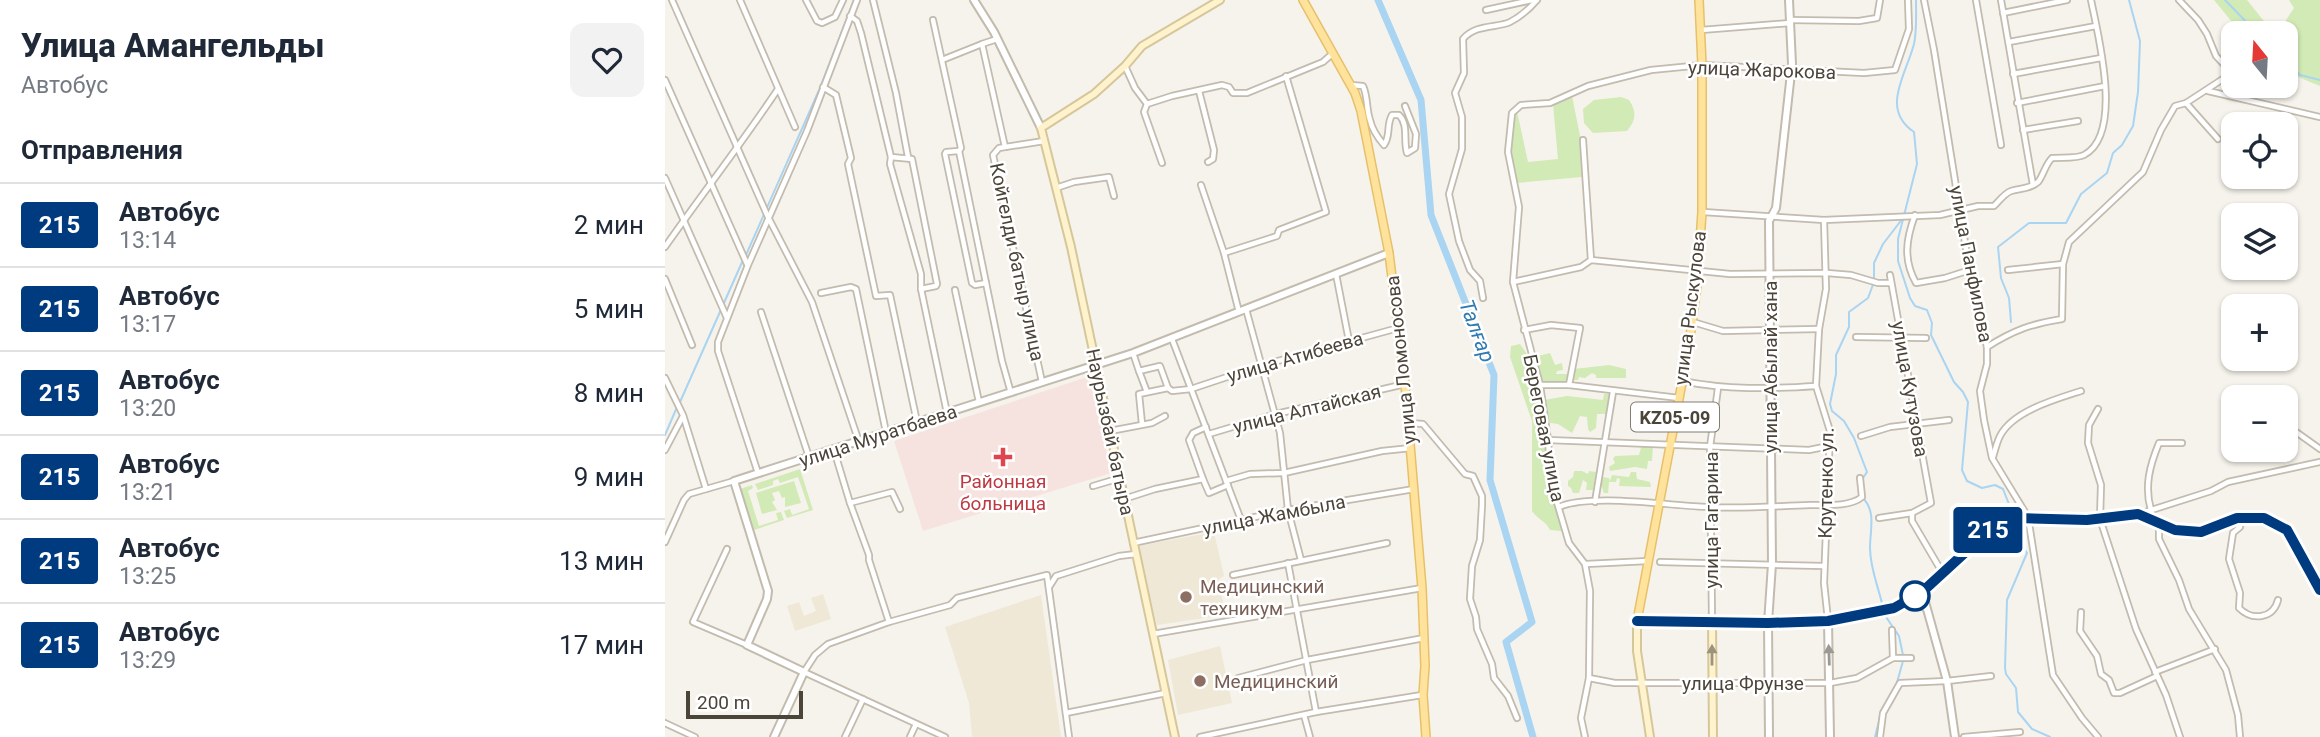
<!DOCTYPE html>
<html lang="ru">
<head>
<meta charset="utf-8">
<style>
  body { margin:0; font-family:Roboto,sans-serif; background:#f2f2f3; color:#1f2937; height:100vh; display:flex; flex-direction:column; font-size:26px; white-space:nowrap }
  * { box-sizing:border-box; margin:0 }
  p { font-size:23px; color:#747a83 }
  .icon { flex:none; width:38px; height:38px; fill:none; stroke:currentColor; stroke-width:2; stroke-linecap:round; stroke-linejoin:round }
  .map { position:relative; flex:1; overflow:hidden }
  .details { display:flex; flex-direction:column; background:#fff; width:665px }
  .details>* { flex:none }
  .badge { padding:0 14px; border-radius:5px; font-size:24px; line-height:46px }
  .needle { width:46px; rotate:342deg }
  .fabs { position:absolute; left:1556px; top:21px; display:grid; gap:14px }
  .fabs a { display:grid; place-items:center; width:77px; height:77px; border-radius:14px; background:#fff; box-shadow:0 2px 5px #0004; font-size:35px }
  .scale { position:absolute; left:21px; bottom:18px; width:117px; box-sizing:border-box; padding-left:7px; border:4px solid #4b4439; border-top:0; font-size:19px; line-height:24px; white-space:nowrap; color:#4b4439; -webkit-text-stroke:5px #fff; paint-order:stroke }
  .map>.badge { position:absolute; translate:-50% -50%; box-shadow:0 0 0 4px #fff }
  h2 { padding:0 21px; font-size:26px; line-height:63px }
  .round { display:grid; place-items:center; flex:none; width:74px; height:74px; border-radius:14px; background:#f2f2f3 }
  .summary { display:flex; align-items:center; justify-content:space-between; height:119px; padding:0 21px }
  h1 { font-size:33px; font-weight:800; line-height:52px }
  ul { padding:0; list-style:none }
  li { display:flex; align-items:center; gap:21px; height:84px; padding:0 21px; border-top:2px solid #e0e1e3 }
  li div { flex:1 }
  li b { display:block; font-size:26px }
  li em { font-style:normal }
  li .badge { min-width:77px; font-weight:700; text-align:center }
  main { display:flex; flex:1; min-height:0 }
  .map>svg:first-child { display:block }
  .education { fill:#efe8d6 }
  .medical { fill:#f6e3e0 }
  .green { fill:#d2eab5 }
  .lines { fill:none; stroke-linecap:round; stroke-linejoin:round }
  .stream { stroke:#a9d4f2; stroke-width:2 }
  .river { stroke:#a9d4f2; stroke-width:7 }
  .minor-casing { stroke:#c2bbae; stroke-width:8 }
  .tertiary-casing { stroke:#c2bbae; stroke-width:10 }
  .secondary-casing { stroke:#d6c79b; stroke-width:10 }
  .primary-casing { stroke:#e6c16a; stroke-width:10 }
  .minor { stroke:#fff; stroke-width:4.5 }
  .tertiary { stroke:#fff; stroke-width:6 }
  .secondary { stroke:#fff3cd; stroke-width:6 }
  .primary { stroke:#ffe39c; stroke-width:7 }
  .oneway { fill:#9c937c }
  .oneway2 { fill:#9c9892 }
  .line-casing { stroke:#fff; stroke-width:16 }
  .line { stroke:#003b80; stroke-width:10 }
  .health-dot { fill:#e0444e; stroke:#fff; stroke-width:2.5 }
  .stop-dot { fill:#fff; stroke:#003b80; stroke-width:3.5 }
  .education-dot { fill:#8d6e63; stroke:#fff; stroke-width:2.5 }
  .labels { text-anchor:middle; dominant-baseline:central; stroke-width:5; stroke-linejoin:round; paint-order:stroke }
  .shield { fill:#fff; stroke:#817c74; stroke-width:2 }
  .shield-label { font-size:18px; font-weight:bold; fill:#4b4439 }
  .street-label { font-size:19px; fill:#4b4439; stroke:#fff }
  .health-label { font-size:19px; fill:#be3a42; stroke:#fff }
  .education-label { font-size:19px; fill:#785e54; stroke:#fff; text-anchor:start }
  .water-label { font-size:21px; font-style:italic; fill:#2e7ab2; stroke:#fff }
</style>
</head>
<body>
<main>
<section class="details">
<div class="summary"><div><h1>Улица Амангельды</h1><p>Автобус</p></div><a class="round"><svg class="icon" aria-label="heart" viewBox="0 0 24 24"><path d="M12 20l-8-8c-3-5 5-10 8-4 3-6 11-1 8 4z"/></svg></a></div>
<h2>Отправления</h2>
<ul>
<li><span class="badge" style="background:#003b80;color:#fff">215</span><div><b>Автобус</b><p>13:14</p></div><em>2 мин</em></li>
<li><span class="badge" style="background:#003b80;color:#fff">215</span><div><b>Автобус</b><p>13:17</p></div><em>5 мин</em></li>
<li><span class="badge" style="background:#003b80;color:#fff">215</span><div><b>Автобус</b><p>13:20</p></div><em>8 мин</em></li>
<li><span class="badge" style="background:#003b80;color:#fff">215</span><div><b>Автобус</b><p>13:21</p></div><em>9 мин</em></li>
<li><span class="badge" style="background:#003b80;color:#fff">215</span><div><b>Автобус</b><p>13:25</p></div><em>13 мин</em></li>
<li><span class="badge" style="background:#003b80;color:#fff">215</span><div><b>Автобус</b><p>13:29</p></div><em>17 мин</em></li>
</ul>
</section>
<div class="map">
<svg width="1655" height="737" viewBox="0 0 1655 737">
  <rect width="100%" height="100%" fill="#f6f3ec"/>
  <g class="education">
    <path d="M549,532l10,44 -5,3 6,36 -68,10 -19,-79z"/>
    <path d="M158,594l8,25 -36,12 -8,-25 12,-4 5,14 12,-5 -5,-13z"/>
    <path d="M376,595l20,142h-89l-3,-34 -24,-76z"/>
    <path d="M555,646l12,57 -54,12 -10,-55z"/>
  </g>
  <path class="medical" d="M425,376l21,97 -188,58 -29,-90z"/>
  <g class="green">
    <path d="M1549,0h33l16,20 15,12 16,-24 -5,-8h31v86l-34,-14 -1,-39h-44z"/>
    <path d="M907,96l9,45 1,36 -65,6 -6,-31 3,-38 3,-3 11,51 30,-3 -5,-55z"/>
    <path d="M956,97l8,3c8,12 7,20 -2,31l-34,2 -9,-10 -1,-14 11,-9z"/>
    <path d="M855,344l11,16 10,34 7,46 2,46 14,38 -3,7 -11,-1c-4,-9 -13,-11 -18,-19v-90l-22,-64 1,-11z"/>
    <path d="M885,353l5,12 7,-2 1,7 -6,1 -1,3h13l-1,10 -29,-3 -5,-24z"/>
    <path d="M944,365l17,4v9h-30v-3l-4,-2 -7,5 -6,-1 -1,3h-7l3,-11z"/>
    <path d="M939,394h6v20h-13l-1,14 -6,4 -2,-3 -1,-12 -7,-1 -8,17 -14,-9 -8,-1 -6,-23 23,-4 36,4z"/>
    <path d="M977,444l11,1 -1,16h-4l-1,8 -12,-2 -25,4 -1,-4 6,-4 -2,-4 2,-3 24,-1z"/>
    <path d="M135,469l13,41 -26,8 -3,-7 6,-2 2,6 17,-6 -11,-32 -18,6 -2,-4 -5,2v4l-15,5 -3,-6z"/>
    <path d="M909,471h8l6,3 1,-3 7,1 -3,18h-7l1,-7 -4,-3 -4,13h-6l-2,-5 -3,-2v-5l5,-4z"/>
    <path d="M966,472h5l1,7 13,3 1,5 -32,-1 1,-7 -3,-1 -1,4h-7l-1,11h-4l-4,-11 2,-5 7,1 1,3 2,-6 17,2z"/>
    <path d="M129,481l7,22 -16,4v-10l-3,1 -3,-7 -7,2 3,7 -3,2 5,8 -15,4 -6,-21z"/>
    <path d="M87,485l1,3 -5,3 11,35 19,-6 -2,-7 5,-1 3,8 -30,10 -14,-41z"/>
  </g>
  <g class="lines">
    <g class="stream">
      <path d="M1251,0c0,14 1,30 -2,44 -8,31 -34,65 0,88l3,32 -19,75v22l12,37 5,8 12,4 5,13 -1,12 23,47 9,10 5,10 -6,68 5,11 15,7 13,-3 8,4 11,28"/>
      <path d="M1560,0l32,33"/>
      <path d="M1620,61l15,14 20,5"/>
      <path d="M81,255l74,-167 34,-88"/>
      <path d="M1346,322l-2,-24 -8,-20 -3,-31 31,-24h37l15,-29 26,-21 6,-20 9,-8 11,-19 5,-34 2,-51 -11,-41"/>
      <path d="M15,402l63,-142"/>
      <path d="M0,435l12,-28"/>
      <path d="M1198,478l4,-6 -13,-34 -10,-17 -12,-10 -2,-7 6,-30v-19l13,-28v-15l19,-14 6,-16v-19l9,-19 20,-26"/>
      <path d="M1199,499c12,14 6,31 6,49 0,21 9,40 13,60"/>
      <path d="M1349,522v10l13,21 -20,47 -2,68 1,6 10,14 2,24 14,17 18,8"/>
      <path d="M1219,614l15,22 4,19"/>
      <path d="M1210,737l7,-28 14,-23 7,-25"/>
    </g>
    <path class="river" d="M713,0l43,100 10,115 63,160 -4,105 42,142 -26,20 27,95"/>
    <defs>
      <g id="minor">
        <path d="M7,0l96,217 44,85 47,140"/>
        <path d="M75,0l55,127"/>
        <path d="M141,0l11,21 5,2 13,-6 8,-17"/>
        <path d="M208,0l23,93 12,64"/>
        <path d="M1259,0l10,50 32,199 21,98v17l-7,27 4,29 8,38 36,59 25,158 29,43 16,19"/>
        <path d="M1311,0l25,145"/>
        <path d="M1336,0l32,185"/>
        <path d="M1514,0l19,20 9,14 9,22 16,17 -46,30 32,36"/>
        <path d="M821,10l46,-10"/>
        <path d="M1338,13l64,-13"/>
        <path d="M185,16l7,5 4,12 30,124 -1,7 31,110v15l26,124"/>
        <path d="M268,20l28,128 -2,3 43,210 9,32"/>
        <path d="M1125,20l69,1 18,-3 3,-18"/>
        <path d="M1036,30l89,-7"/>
        <path d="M332,39l-15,5 23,103"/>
        <path d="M1344,42l87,-16"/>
        <path d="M277,60l40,-16"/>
        <path d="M460,66l10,22 12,16 25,-8 50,-11 7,2 4,6h14l76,-31 9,-8"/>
        <path d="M1348,74l88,-16"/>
        <path d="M0,80l82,184"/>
        <path d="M686,85l12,1c5,11 3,22 7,34 2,9 8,18 14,25 7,-9 2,-20 8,-30h7c10,10 4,25 8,38l8,-5 1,-14 -11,-28"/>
        <path d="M158,87l13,8 15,63 -3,6 28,132 14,-1 27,127"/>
        <path d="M534,91l15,59 -1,9 -5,3"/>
        <path d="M1543,91l112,26"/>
        <path d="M1352,103l88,-17"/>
        <path d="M482,104l-3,8 18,51"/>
        <path d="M1358,130l55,-9"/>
        <path d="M918,140l8,120"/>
        <path d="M294,151l-13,1 -1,2 27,129 3,2 11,-2"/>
        <path d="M226,157l21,2 25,125 -1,2 -15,3"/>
        <path d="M0,178l62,140"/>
        <path d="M536,185l23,68 15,59"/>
        <path d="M391,188l18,-6 35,-5 5,19"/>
        <path d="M1038,212l121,8 116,-5 38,-9h16c5,-5 11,-13 17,-15 10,-3 19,-2 27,-9 5,-6 7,-17 14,-24 9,-1 24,1 32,-3 40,-21 14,-120 7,-155"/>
        <path d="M1250,215c-9,24 -12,45 1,68l29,-5 25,-8"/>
        <path d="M1159,220l2,69 -7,40 -3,57 14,45 -6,152 4,37"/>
        <path d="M0,247c37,-53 77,-104 113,-158"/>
        <path d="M559,253l53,-17 2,-6 47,-18 -40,-136"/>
        <path d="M1343,270l55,-6"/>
        <path d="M671,274l13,67"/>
        <path d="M0,279l27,66"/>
        <path d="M848,282l68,-15 10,-7 139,14 97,-1 24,2 27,8h13"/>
        <path d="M290,290l24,112"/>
        <path d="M156,293l30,-6 5,2 30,143"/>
        <path d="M818,298l-3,-17 -10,-11 -11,-29 -10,-47 13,-45v-32l-7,-24 9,-20 -1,-34c12,-15 35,-11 47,-17 10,-5 20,-14 27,-22"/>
        <path d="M581,309l34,124 8,77 13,50"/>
        <path d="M96,312l48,145"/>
        <path d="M1028,322l30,9 96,-2"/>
        <path d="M859,330l27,-5 29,3 -11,57"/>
        <path d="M1191,337l70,1"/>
        <path d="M507,339l69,181"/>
        <path d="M1322,347c27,-17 44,-23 75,-28l1,-55 6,-22 74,-70 18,-42 14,-24 11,-3"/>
        <path d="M468,353l6,18 21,-5 8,22"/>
        <path d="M474,371l8,21"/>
        <path d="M0,378l18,37 23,74"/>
        <path d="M1017,381c45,9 88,8 134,5"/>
        <path d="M377,382l-49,-227 6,-7 45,-7"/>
        <path d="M875,385h29l110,13"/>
        <path d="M1575,391l8,6"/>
        <path d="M1433,409l-9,16 -1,18 13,42 -1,34 36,110 30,66 14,42"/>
        <path d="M744,423l14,1 42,50 8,2 9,20v9l-2,35 -8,26 -2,33 6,18 1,12 15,35 2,14 14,18 9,22"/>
        <path d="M477,424l-3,-30 29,-6 4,3 19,-2 72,-24 135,-37"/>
        <path d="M1620,424l35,25"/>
        <path d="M445,431l42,-8 13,-7"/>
        <path d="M544,434l67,-20 129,-30"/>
        <path d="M1196,436l29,-9 59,-7"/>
        <path d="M883,440l261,10 20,-4"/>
        <path d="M0,450l18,-34"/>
        <path d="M169,450l16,53 42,-11 8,17"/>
        <path d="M1328,457c2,-7 4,-15 7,-21 13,-25 56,-37 81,-45"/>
        <path d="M93,473l-40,-122v-9l30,-77 59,-134 50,-131"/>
        <path d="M538,479l-14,-39 4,-7 13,-6"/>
        <path d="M561,481l24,-7 34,-1 98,-22 29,-3"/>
        <path d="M428,486l27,-8"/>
        <path d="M459,499l31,-10 48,-10 6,14 19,-8"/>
        <path d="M930,502l18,-110"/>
        <path d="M185,503l19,52v5l20,62 61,-17 7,-7 90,-23 22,162"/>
        <path d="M894,507c32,-14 112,-1 149,0 34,2 68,-1 102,-2 16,0 40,2 52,-8l-2,-19"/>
        <path d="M1486,510c-7,-24 -1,-45 8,-67h23"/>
        <path d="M1247,513v8l30,51"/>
        <path d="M1474,514l72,-23 17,-9 92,-20"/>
        <path d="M1214,518l33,-5 19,-10 -41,-228"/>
        <path d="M1575,519v8l-7,6 -4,26 11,34 -1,15c13,13 34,11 39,-8"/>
        <path d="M1494,524v15l20,41 10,29 37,61 12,45 2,22"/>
        <path d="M0,542l19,-42 5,-6 45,-13"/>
        <path d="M468,543l155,-33 126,-21"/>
        <path d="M62,549l-34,73 54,23"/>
        <path d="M995,562l164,4"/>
        <path d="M623,563l28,149"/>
        <path d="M921,564l62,-3"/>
        <path d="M568,575l154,-32"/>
        <path d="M384,587l7,-11 63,-20 17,-2"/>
        <path d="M1416,612l-1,19 17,25 4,18 8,6 5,13h6l37,-17"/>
        <path d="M1047,620l-2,-173 8,-59"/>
        <path d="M224,622l-61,22 -13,11 -11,17 141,65"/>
        <path d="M1227,630l1,28"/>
        <path d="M488,634l269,-46"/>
        <path d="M1490,672l60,-23"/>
        <path d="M573,678l69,-18 117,-22"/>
        <path d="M924,678l26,5h215l27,-5 36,-20h18"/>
        <path d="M401,713l100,-20"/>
        <path d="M639,715l6,22"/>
        <path d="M0,723l30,14"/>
        <path d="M180,737l18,-38"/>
        <path d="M245,737l6,-13"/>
        <path d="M535,737l116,-25 106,-17"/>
        <path d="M920,737l-4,-19 8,-40 1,-87 -5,-27 -16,-21 -18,-61 -3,-42 -8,-55 -27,-103 6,-75 -11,-55 4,-39 9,-8 29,-2 38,-17 63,-16 51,-5 162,8 31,-3 14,-41 -1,-29"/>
        <path d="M1215,737l3,-24 17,-30 47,-2 44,-5"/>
        <path d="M1299,737l56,-5"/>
      </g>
      <g id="tertiary">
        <path d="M309,0l20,32 47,96"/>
        <path d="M1257,591l25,90 8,56"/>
        <path d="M1242,601h13l6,7"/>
        <path d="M1163,621l2,116"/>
        <path d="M109,737l30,-65 -57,-27 20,-46 1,-8 -34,-110 399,-128 256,-100"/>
        <path d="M1104,737l-1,-114 4,-59 -3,-343 7,-13 16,-144 -3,-64"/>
      </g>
      <g id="secondary">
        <path d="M972,621v30l13,86"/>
        <path d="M1047,621l1,116"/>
        <path d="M510,737l-104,-490 -30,-119 53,-34 31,-28 17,-20 78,-46"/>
      </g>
      <g id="primary">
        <path d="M638,0l52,93 6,18 28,142 16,131 17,204 3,78 -2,29 3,42"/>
        <path d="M1034,0l3,65v147l-5,74 -9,65 -51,270h191l66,-13 28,-17 72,-65 14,-6 20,-3 59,3 51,-6 37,16 26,2 36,-14h27l23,12 33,60"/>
      </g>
    </defs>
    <use href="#minor" class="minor-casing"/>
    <use href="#tertiary" class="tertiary-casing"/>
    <use href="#secondary" class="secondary-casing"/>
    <use href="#primary" class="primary-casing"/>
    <use href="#minor" class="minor"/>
    <use href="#tertiary" class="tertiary"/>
    <use href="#secondary" class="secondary"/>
    <use href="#primary" class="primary"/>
  </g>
  <defs><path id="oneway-solid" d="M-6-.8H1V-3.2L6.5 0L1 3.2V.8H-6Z" transform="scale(1.75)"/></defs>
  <use class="oneway" href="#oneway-solid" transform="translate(1047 655) rotate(-90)"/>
  <use class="oneway2" href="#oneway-solid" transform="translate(1164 655) rotate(-92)"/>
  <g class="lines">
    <defs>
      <path id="line" d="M972,621l131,2 60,-2 66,-13 28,-16 72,-66 23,-8 70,2 51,-6 37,16 26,2 36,-14h27l23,12 33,60"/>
    </defs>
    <use href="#line" class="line-casing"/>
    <use href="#line" class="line"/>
  </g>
  <path class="health-dot" d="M334.5 446.5h7v7h7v7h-7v7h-7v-7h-7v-7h7z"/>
  <circle class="stop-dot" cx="1250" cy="596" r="14"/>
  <g class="education-dot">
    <circle cx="521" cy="597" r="7"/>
    <circle cx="535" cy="681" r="7"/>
  </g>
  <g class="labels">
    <rect class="shield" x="966" y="402.5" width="88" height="29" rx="5"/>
    <g class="shield-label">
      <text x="1010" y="417">KZ05-09</text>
    </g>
    <g class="street-label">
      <text transform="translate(1097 70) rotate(2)">улица Жарокова</text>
      <text transform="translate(352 262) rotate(78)">Койгелди батыр улица</text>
      <text transform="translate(1306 264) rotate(79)">улица Панфилова</text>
      <text transform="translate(1025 308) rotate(-83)">улица Рыскулова</text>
      <text transform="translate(630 357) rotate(-16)">улица Атибеева</text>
      <text transform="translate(736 360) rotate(-96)">улица Ломоносова</text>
      <text transform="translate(1105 367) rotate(-90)">улица Абылай хана</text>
      <text transform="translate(1245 389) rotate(80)">улица Кутузова</text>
      <text transform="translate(642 409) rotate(-14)">улица Алтайская</text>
      <text transform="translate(879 428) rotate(79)">Береговая улица</text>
      <text transform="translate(445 432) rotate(78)">Наурызбай батыра</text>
      <text transform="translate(213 436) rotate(-18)">улица Муратбаева</text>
      <text transform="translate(1161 483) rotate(-89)">Крутенко ул.</text>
      <text transform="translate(609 515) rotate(-11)">улица Жамбыла</text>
      <text transform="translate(1046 520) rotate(-90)">улица Гагарина</text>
      <text x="1078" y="683">улица Фрунзе</text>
    </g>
    <g class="health-label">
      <text x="338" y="481">Районная<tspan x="338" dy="22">больница</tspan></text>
    </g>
    <g class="education-label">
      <text x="535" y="586">Медицинский<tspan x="535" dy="22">техникум</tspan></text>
      <text x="549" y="681">Медицинский</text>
    </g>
    <g class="water-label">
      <text transform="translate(812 331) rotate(69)">Талғар</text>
    </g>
  </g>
</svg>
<div class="fabs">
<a><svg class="needle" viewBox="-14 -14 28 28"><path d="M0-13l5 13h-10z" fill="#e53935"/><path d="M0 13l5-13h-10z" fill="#747a83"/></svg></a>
<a><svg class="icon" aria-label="locate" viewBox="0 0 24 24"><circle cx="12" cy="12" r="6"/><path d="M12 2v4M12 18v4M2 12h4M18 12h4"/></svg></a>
<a><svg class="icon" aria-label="layers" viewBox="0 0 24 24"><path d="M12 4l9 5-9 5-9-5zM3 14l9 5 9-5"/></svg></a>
<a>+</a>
<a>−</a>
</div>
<div class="scale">200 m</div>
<b class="badge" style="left:1323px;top:530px;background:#003b80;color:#fff">215</b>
</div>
</main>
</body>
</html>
